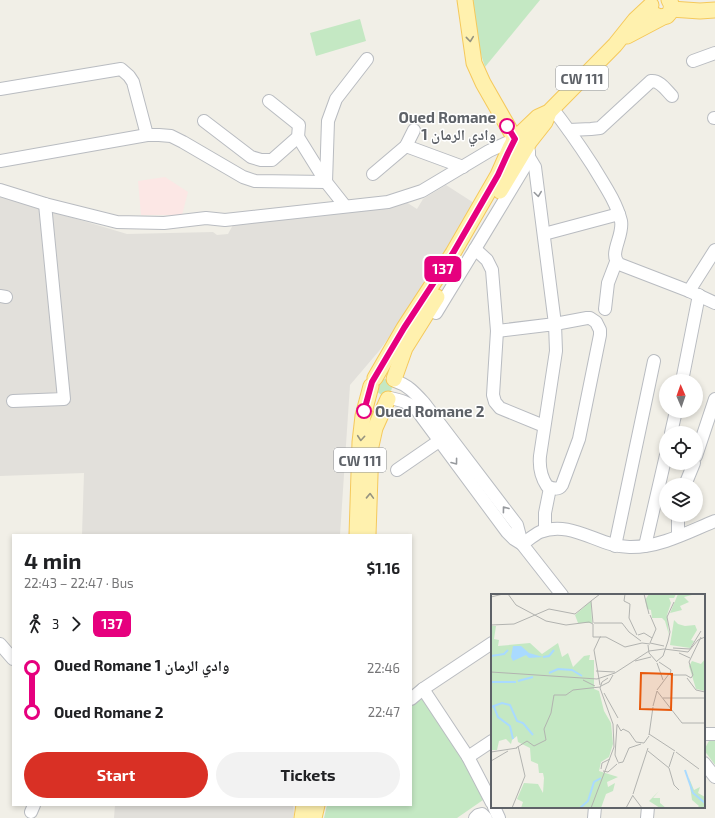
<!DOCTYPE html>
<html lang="en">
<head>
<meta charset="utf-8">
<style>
  body { margin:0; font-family:"Exo 2","Noto Naskh Arabic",sans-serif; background:#f2f2f2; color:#202124; height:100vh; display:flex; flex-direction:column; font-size:15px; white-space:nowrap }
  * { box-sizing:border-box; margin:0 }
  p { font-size:13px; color:#757577 }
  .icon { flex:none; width:22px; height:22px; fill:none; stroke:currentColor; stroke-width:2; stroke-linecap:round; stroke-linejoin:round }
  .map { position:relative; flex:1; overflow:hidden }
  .drawer { position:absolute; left:12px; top:534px; width:400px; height:272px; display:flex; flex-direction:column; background:#fff; border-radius:0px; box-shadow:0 2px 6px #0003 }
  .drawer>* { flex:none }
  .badge { padding:0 8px; border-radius:6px; font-size:14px; line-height:26px }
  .needle { width:26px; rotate:358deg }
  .tools { position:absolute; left:659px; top:374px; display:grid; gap:8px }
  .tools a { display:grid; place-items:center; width:44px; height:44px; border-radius:50%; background:#fff; box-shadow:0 2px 6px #0003; font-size:20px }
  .map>.badge { position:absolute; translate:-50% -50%; box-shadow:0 0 0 2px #fff }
  .legs { display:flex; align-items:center; gap:6px; height:44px; padding:0 12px; font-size:13px }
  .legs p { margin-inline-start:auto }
  .summary { display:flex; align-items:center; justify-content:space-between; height:68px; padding:0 12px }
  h1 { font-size:22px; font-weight:700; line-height:30px }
  .button { display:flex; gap:8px; margin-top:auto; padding:8px 12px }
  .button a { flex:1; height:46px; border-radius:24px; background:#d93025; color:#fff; font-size:16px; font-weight:700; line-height:46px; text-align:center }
  .button a+a { background:#f2f2f2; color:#202124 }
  ul { padding:0 12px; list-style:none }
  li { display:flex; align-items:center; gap:14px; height:44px; font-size:15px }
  li i { display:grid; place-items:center; width:6px; height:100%; margin:0 5px; background:currentColor }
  li i::after { content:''; width:10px; height:10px; margin:-5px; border:3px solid; border-radius:50%; background:#fff }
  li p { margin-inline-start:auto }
  li:first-child i { background:linear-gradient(#0000 50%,currentColor 0) }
  li:last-child i { background:linear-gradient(currentColor 50%,#0000 0) }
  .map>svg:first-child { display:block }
  .industrial { fill:#e2e0db }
  .medical { fill:#fce7e5 }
  .green { fill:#c4e8c3 }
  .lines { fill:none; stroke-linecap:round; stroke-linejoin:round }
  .minor-casing { stroke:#b9bcc1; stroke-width:14 }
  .major-casing { stroke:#f5c95c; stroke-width:17 }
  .minor { stroke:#fff; stroke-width:12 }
  .major { stroke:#fff1ae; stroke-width:15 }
  .oneway { stroke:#969480 }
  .oneway2 { stroke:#96999d }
  .line-1-casing { stroke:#fff; stroke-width:9 }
  .line-1 { stroke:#e6007e; stroke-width:6 }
  .stop-1-dot { fill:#fff; stroke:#e6007e; stroke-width:2 }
  .labels { text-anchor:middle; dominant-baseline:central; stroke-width:3; stroke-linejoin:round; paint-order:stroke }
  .shield { fill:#fff; stroke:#8e9195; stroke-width:1 }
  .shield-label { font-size:14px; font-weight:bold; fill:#5e6268 }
  .stop-label { font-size:15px; font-weight:bold; fill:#5e6268; stroke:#fff; text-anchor:end }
  .inset-river { fill:none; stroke:#a9daff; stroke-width:2 }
  .inset-road { fill:none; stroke:#b2b3b0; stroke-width:1 }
  .view { fill:#e8590c; fill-opacity:0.15; stroke:#e8590c; stroke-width:2 }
  .inset-edge { fill:none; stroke:#5e6268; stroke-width:2 }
</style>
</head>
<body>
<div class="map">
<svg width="715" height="818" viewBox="0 0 715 818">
  <rect width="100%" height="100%" fill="#f1efe7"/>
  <g class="industrial">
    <path d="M446,185l28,18 -40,72 -55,76 -29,34 -10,150h-258l2,-62 -84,3v-280l127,38 86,-2 4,3 11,-1 6,-11 172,-21 11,7 6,-10z"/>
    <path d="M115,805h178l1,9 -1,4h-179z"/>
  </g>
  <path class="medical" d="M165,177l23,15 -6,23h-41l-3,-34z"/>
  <g class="green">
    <path d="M473,0h67l-55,67 -7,-22z"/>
    <path d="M360,19l6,22 -50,15 -6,-23z"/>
    <circle cx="384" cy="387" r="8"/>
    <path d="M422,699l37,53 24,48 -26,18h-133l3,-13h84v-98z"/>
    <path d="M710,739h5v26l-11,-15z"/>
  </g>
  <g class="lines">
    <defs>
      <g id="minor">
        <path d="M693,61l22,-8"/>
        <path d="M0,89l121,-20 8,7 4,6 14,53"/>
        <path d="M552,108c15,19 28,38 41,58 10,17 23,35 28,55 3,15 -13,33 -2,43l70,27 26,12"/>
        <path d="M714,118h1"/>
        <path d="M204,121l47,36 10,3h11l26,-23 1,-12 -30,-24"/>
        <path d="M569,130l22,-1 9,-1 51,-47c9,-1 15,9 21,15"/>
        <path d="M298,137l28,45 19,24"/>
        <path d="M406,146l57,21"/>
        <path d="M0,161l147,-26h12l12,1 12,6 60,35 12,4 71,1 2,-61 8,-22 31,-40"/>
        <path d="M373,174l33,-28 8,-16"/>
        <path d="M0,190l45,14 72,18 47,1 42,-5 19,2 163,-18 34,-11 67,-40 26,-12"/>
        <path d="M544,234l75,-20"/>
        <path d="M475,249l12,11 5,10 5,61 -4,64 2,7 5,6 44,18"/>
        <path d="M689,291l26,-41"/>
        <path d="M0,296l6,1"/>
        <path d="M605,309l3,-26 8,-21"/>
        <path d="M436,313l39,-64 52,-86 2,-6v-6"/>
        <path d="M497,331l58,-7 32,-6h3l6,4 4,8v5l-21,104 -17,46c-3,5 -9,4 -15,1 -6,-9 -8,-19 -7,-30l16,-105 -1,-27 -20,-157 -6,-10"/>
        <path d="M395,381c13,4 20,12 29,22l93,122 5,19"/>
        <path d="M682,381l17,-86"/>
        <path d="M390,398c10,2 18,4 26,11l91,123 7,7 8,5 40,51"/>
        <path d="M13,401l51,-2 -19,-195"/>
        <path d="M671,433l5,-22"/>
        <path d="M696,456l19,-57"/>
        <path d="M397,470l42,-29"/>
        <path d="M685,485l9,-22"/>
        <path d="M678,515v21"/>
        <path d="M545,530v-17l5,-25"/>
        <path d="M522,544c6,-4 12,-9 18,-12 32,-13 60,16 91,15 30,0 57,-15 84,-26"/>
        <path d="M615,546l39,-185"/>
        <path d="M645,546l21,-91"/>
        <path d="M0,644l13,15"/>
        <path d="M423,689l45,68 24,46"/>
        <path d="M411,699l12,-10 69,-46"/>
        <path d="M704,734h11"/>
        <path d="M468,757l24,-16"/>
        <path d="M704,763l11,14"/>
        <path d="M494,807l5,11"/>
        <path d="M31,812l3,-7"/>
        <path d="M475,818l3,-3 4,-1 4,4"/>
        <path d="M594,818l1,-11"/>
        <path d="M647,818l1,-11"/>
      </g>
      <g id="major">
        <path d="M465,0l9,63 9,20 32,56"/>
        <path d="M671,9l29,2 15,-1"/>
        <path d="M655,15l5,2 7,-1c5,-5 6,-10 2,-16"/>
        <path d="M627,36l36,-19"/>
        <path d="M500,191l30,-50 15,-19 3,-7"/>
        <path d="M375,378l29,-50 49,-75 45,-78 12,-27 5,-9 23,-22 11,-5 66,-67 20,-25 16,-15"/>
        <path d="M394,379l11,-31 32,-51"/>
        <path d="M357,535l3,-93 3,-26 8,-30"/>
        <path d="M368,535l3,-89 4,-18 13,-29"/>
        <path d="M302,818l2,-13"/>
        <path d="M314,818l3,-13"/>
      </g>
    </defs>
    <use href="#minor" class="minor-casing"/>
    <use href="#major" class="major-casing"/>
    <use href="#minor" class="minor"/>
    <use href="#major" class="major"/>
  </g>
  <defs><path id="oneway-chevron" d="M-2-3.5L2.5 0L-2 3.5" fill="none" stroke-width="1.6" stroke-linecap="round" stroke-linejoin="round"/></defs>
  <g class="oneway">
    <use href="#oneway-chevron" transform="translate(470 39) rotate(84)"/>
    <use href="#oneway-chevron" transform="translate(361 438) rotate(95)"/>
    <use href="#oneway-chevron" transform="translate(370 496) rotate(-88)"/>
  </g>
  <g class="oneway2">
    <use href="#oneway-chevron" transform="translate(538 194) rotate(82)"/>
    <use href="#oneway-chevron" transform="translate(455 462) rotate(53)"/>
    <use href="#oneway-chevron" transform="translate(505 509) rotate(-127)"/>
  </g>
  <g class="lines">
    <defs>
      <path id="line-1" d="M364,411l8,-29 32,-54 49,-75 45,-78 10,-22 7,-14 -8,-13"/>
    </defs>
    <use href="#line-1" class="line-1-casing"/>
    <use href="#line-1" class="line-1"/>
  </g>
  <g class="stop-1-dot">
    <circle cx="507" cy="126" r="7"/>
    <circle cx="364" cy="411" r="7"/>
  </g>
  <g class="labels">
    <g class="shield">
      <rect x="556" y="66" width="52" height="24" rx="3"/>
      <rect x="334" y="448" width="52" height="24" rx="3"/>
    </g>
    <g class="shield-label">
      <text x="582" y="78">CW 111</text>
      <text x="360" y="460">CW 111</text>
    </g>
    <g class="stop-label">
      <text x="496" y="117">Oued Romane<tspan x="496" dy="17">1 وادي الرمان</tspan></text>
      <text x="375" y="411" text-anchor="start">Oued Romane 2</text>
    </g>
  </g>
  <g transform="translate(491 594)">
    <rect width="214" height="214" fill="#f1efe7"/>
    <path d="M158,0h27l-2,4h-5l2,5 -4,12 2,20 -4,-14 -3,-3h-10l-1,-8 -4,-1 -2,-9zM187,0h18l-12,3 5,5 -9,4 2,4 -12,3zM100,7l1,22h-14l-3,-8zM183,26l4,4 7,2 10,-1 2,5 -6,10 3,1 -4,7 -20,-3zM0,32h5l-2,13 5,1 -1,6 32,-3 12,11 16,-11 4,14 6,-4 5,14 11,-11 6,-1 -1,5h5v29l5,2 5,20 7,12 2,21 -4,13 -8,5 -2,9 19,6 -11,5 1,5 7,-4 -2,8 -7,3 -5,14h-80l2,-6 -6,-3 7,-16 14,1 5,9 1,-15 -1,-5h-4l-1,-9 -7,-3 -1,-13 -12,-6 -1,-6 -5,4 -1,4 -5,-5 -7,2 -2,9h-6zM214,65v32l-9,-2 -7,-23 3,-5 9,3zM198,184l5,12 6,-3 -2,6 7,4v11h-8l2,-2 -7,-6zM168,197l-6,7h7v5l6,5h-6l-11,-7z" fill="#c4e8c3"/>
    <path d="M22,52h8l8,7 14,4 -14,1 -3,-3 -13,6 -2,-4z" fill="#a9daff"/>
    <path class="inset-river" d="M0,62l13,-2 4,-4M52,63l6,-1 5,-6M58,79l9,-4 14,1 10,6M27,87l15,-4M0,88h25M0,113l11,-4 8,2 7,16 6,2 10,12M3,113l4,10 12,9 3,13M194,176l8,23 12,10M89,214l8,-7 6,-19 7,-4"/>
    <path class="inset-road" d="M17,0l8,11 30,16 20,4 23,-3 4,2M134,0l-1,7 6,3 -1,14 8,17M153,0l5,20M0,3l12,-3M159,21l6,14 -6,14M102,29l-2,-22 9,-7M103,29h28l7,9 12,9M102,30v13h8M0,31l23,-1 35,-15 26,5 16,-13M147,41l6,-2 8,5M159,49l14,3M157,51l1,8 8,9M182,54l17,1 11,-18M188,59l11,5M144,67l16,-4M166,67l6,-5 5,-15 2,-9 -3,-15 7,-15M168,68l12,8 -1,4M166,69l6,17M105,77l19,1M0,78l106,7 18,-6 34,-22 15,-2 24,3 10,-12 7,-3M179,81h16l5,3 2,-3 -4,-13 12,-25M196,84l9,12 9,2M92,86l12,6M109,91l-6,-35 6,-13h6l19,10 17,-4 8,1M110,92l8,-4 4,-7M166,96l12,-16M166,97l25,32h23M113,99l14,25M172,104h42M162,112l4,-15M126,130l4,7 2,-2 6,3 7,10 8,1 5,-7M126,131l-2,30 3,7M158,140l26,17M158,141l4,-28M25,154l11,-7 7,5 12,-6 -2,-11 7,-16 3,-18h12l7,-5 27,-3M157,157l21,17M0,158l26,-4M185,158l23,17M0,167l17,-10M127,169l5,-1 6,-14 12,-4M178,173l5,-15M178,174l5,17 5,5M110,175l1,-6 8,-4M112,177l5,1 9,-8M142,200l15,-46M142,202l9,12M21,214l13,-32 -7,-30M100,214l23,-61 -1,-23 -13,-36 2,-6 6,-4M135,214l7,-13"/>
    <path class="view" d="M150,79l31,1 -1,36 -31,-1z"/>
    <rect width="214" height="214" class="inset-edge"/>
  </g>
</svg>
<div class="tools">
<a><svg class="needle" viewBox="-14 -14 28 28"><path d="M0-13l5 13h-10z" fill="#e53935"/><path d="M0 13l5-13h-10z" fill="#757577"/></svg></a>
<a><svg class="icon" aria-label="locate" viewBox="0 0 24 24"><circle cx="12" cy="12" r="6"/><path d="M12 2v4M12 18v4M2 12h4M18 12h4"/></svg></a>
<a><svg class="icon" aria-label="layers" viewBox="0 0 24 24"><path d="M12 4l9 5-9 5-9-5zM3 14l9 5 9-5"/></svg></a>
</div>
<b class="badge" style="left:443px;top:269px;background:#e6007e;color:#fff">137</b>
<section class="drawer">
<div class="summary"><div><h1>4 min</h1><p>22:43 – 22:47 · Bus</p></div><b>$1.16</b></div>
<div class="legs"><svg class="icon" aria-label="walk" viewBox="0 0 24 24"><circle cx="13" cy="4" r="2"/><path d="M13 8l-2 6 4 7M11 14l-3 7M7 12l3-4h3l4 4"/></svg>3<svg class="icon" aria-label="forward" viewBox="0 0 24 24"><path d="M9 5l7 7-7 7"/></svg><b class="badge" style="background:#e6007e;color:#fff">137</b></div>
<ul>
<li><i style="color:#e6007e"></i><b>Oued Romane 1 وادي الرمان</b><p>22:46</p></li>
<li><i style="color:#e6007e"></i><b>Oued Romane 2</b><p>22:47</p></li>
</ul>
<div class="button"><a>Start</a><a>Tickets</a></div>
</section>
</div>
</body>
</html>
